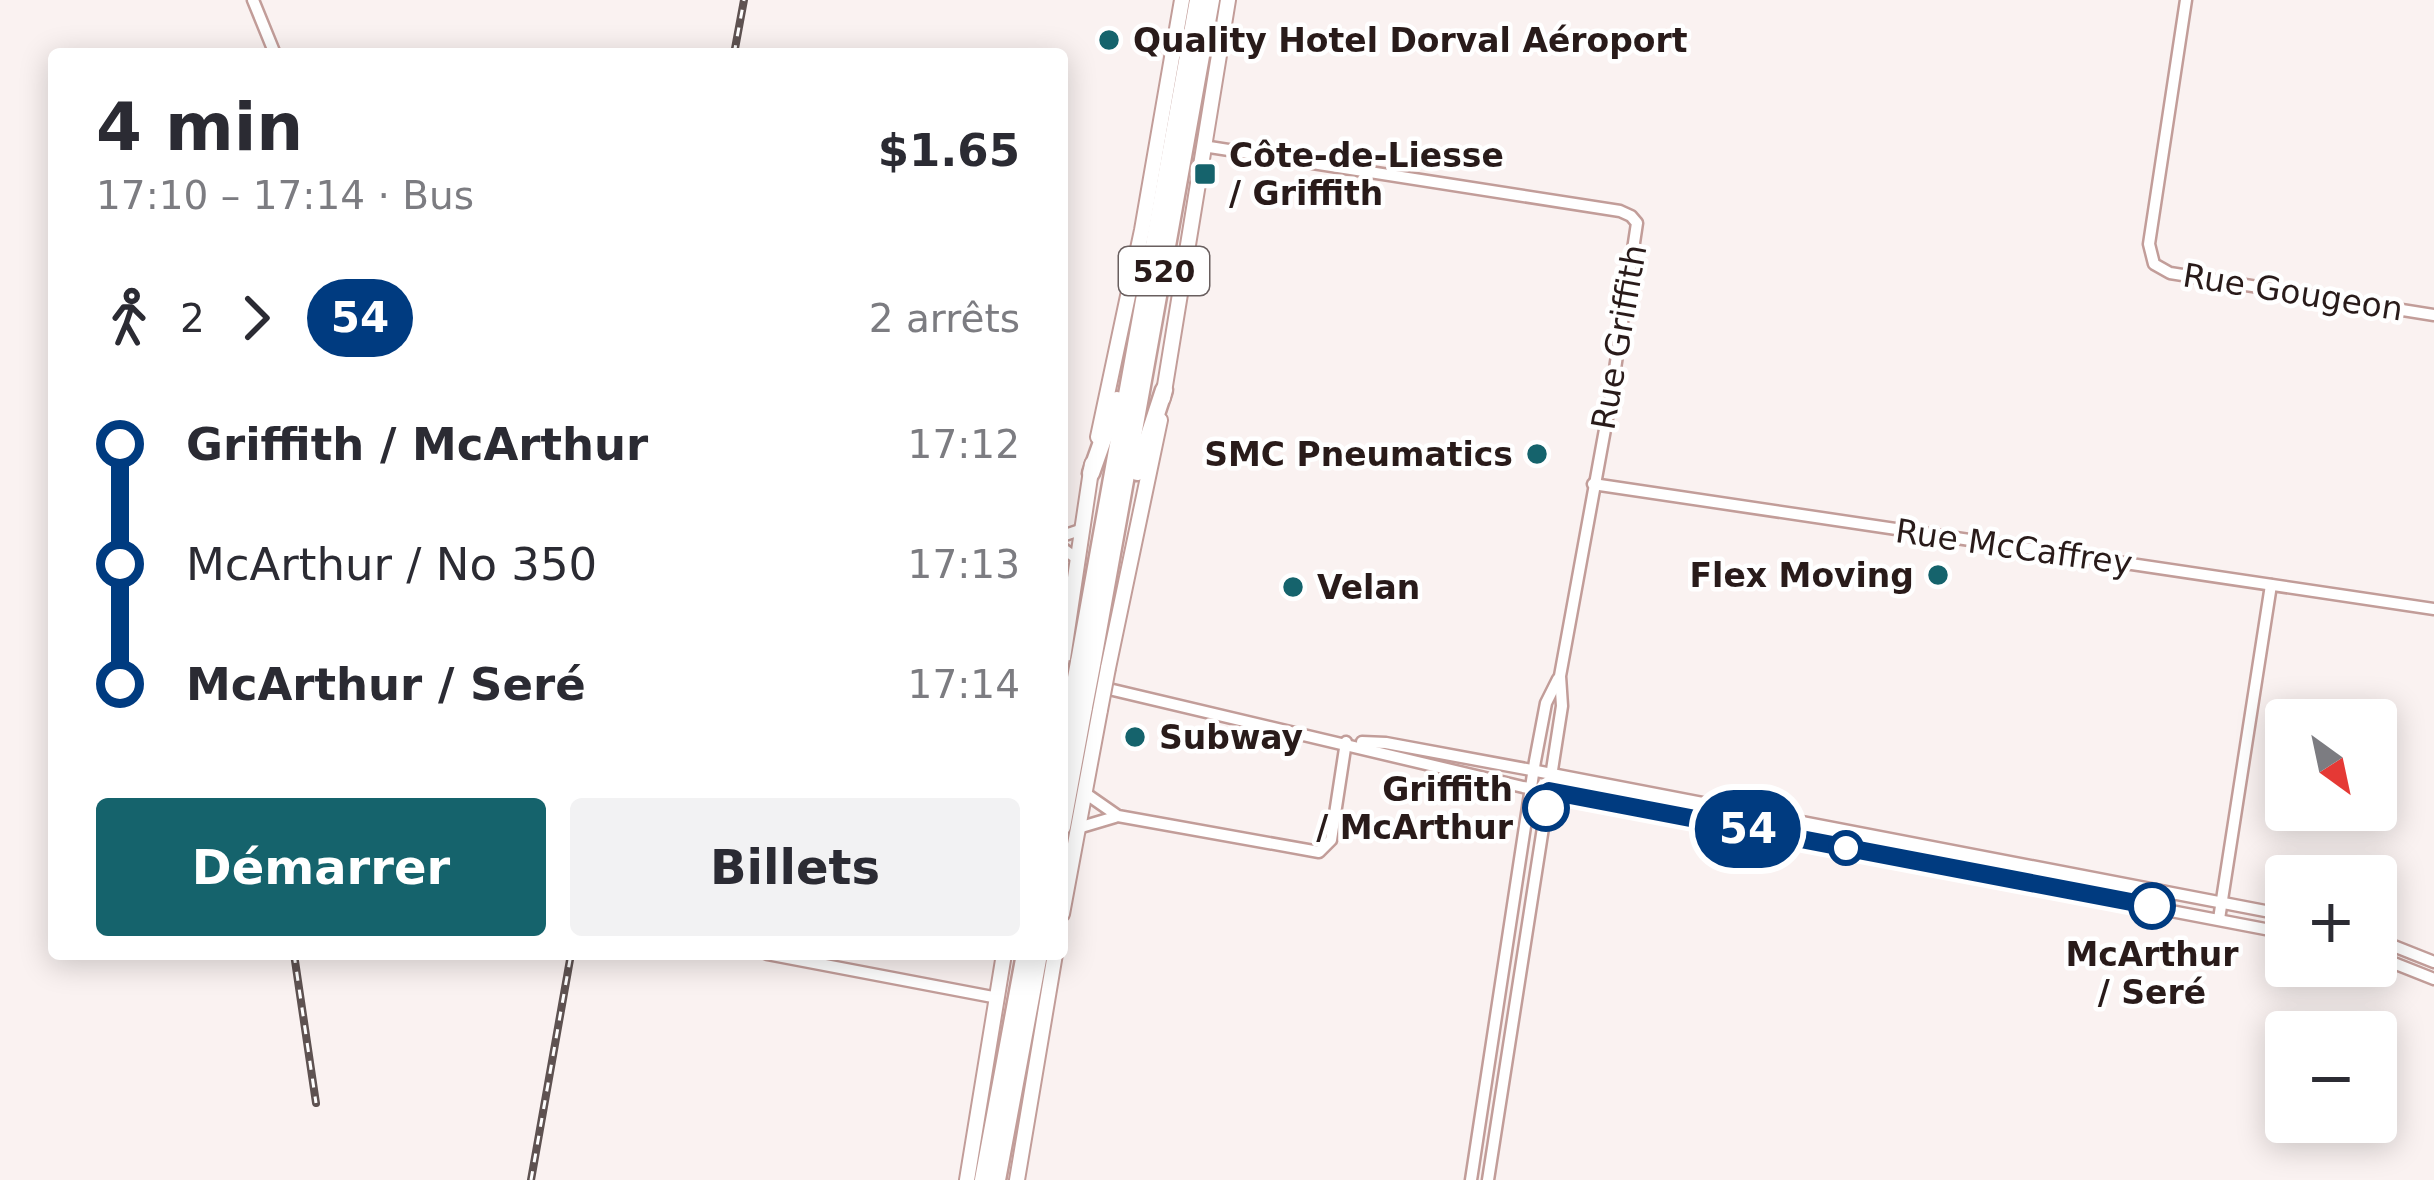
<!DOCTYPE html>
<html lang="fr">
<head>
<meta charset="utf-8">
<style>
  body { margin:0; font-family:"DejaVu Sans",sans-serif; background:#f2f2f3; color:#2b2b33; height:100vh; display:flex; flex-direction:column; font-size:45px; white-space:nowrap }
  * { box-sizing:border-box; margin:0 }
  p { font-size:39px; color:#7c7c81 }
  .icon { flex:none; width:66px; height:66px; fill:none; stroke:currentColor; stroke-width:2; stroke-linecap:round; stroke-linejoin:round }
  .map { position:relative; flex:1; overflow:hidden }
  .drawer { position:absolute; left:48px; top:48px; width:1020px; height:912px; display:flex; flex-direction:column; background:#fff; border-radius:12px; box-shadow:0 6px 30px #0003 }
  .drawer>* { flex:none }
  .badge { padding:0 24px; border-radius:39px; font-size:42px; line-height:78px }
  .needle { width:78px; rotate:147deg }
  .buttons { position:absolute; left:2265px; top:699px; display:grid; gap:24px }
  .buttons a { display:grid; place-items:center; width:132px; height:132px; border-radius:12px; background:#fff; box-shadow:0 6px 30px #0003; font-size:60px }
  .map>.badge { position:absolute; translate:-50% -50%; box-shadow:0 0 0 6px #fff }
  .legs { display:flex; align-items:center; gap:18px; height:132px; padding:0 48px; font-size:39px }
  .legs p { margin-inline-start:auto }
  .head { display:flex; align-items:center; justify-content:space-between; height:204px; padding:0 48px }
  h1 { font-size:66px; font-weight:800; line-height:90px }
  .cta { display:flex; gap:24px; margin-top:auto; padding:24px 48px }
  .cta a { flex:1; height:138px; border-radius:12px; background:#15636c; color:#fff; font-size:48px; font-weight:800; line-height:138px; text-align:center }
  .cta a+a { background:#f2f2f3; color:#2b2b33 }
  ul { padding:0 48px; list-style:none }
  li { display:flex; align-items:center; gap:42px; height:120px; font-size:45px }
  li i { display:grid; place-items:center; width:18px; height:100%; margin:0 15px; background:currentColor }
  li i::after { content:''; width:30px; height:30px; margin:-15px; border:9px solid; border-radius:50%; background:#fff }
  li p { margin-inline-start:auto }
  li:first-child i { background:linear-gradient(#0000 50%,currentColor 0) }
  li:last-child i { background:linear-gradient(currentColor 50%,#0000 0) }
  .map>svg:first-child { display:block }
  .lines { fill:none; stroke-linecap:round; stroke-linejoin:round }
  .minor-casing { stroke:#c29d99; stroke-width:15 }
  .major-casing { stroke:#c29d99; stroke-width:18 }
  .highway-casing { stroke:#c29d99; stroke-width:21 }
  .minor { stroke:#fff; stroke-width:10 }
  .major { stroke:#fff; stroke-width:14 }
  .highway { stroke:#fff; stroke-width:16 }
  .rail-casing { stroke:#5e5251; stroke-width:8 }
  .rail { stroke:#fff; stroke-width:3; stroke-dasharray:9; stroke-linecap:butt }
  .major-bridge-casing { stroke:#c29d99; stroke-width:18; stroke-linecap:butt }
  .highway-bridge-casing { stroke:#c29d99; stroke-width:21; stroke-linecap:butt }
  .major-bridge { stroke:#fff; stroke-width:14 }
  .highway-bridge { stroke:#fff; stroke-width:16 }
  .line-1-casing { stroke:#fff; stroke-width:27 }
  .line-1 { stroke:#003b80; stroke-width:18 }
  .poi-dot { fill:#15636c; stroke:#fff; stroke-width:4.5 }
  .stop-1-dot { fill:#fff; stroke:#003b80; stroke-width:6 }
  .labels { text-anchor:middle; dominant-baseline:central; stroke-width:9; stroke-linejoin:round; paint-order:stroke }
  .shield { fill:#fff; stroke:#695f5f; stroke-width:3 }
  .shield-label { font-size:30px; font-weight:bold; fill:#291b1a }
  .poi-label { font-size:33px; font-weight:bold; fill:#291b1a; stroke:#fff; text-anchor:start }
  .street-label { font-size:33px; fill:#291b1a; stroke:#fff }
  .stop-label { font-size:33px; font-weight:bold; fill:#291b1a; stroke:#fff; text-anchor:end }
</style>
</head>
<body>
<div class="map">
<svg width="2434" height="1180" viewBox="0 0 2434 1180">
  <rect width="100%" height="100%" fill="#faf2f1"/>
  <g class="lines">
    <defs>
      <g id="minor">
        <path d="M253,0l22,54"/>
        <path d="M2186,0l-37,244 5,20 16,9 264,42"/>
        <path d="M1203,146l417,65 11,5 6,7 -27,179 -50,274 2,30 -74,474"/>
        <path d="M1593,484l841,125"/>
        <path d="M1062,536l21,-7"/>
        <path d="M1062,548l17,12"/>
        <path d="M1113,690l410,97 763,146"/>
        <path d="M1362,742l24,1 140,26 760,146"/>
        <path d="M1085,793l33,23 201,36 12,-12 15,-98"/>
        <path d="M1078,828l37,-11"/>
        <path d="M2219,919l52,-334"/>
        <path d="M2376,939l58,23"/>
        <path d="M767,954l231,44"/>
        <path d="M2376,956l58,23"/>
        <path d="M1471,1180l64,-419 11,-58 12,-24"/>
      </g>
      <g id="major">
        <path d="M1163,398l65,-398"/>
        <path d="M1098,437l44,-207 40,-230"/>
        <path d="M1062,665l30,-201"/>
        <path d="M1108,668l52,-248"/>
        <path d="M1062,914l38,-204"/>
        <path d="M967,1180l37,-226"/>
        <path d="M1017,1180l38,-226"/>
      </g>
      <g id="highway">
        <path d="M1137,472l27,-82"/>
        <path d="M1091,473l26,-73"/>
        <path d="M1079,662l119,-662"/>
        <path d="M1092,665l119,-665"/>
        <path d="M1062,752l9,-48"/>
        <path d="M1062,827l22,-120"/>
        <path d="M983,1180l42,-226"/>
        <path d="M997,1180l42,-226"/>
      </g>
    </defs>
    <use href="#minor" class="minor-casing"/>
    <use href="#major" class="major-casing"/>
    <use href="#highway" class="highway-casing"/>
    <use href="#minor" class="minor"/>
    <use href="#major" class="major"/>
    <use href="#highway" class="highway"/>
    <defs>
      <g id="rail">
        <path d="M734,54l10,-54"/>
        <path d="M294,954l22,149"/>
        <path d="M531,1180l40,-226"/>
      </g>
    </defs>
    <use href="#rail" class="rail-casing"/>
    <use href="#rail" class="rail"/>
    <defs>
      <path id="major-bridge" d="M1100,710l8,-42"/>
      <g id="highway-bridge">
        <path d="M1071,704l8,-42"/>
        <path d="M1084,707l8,-42"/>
      </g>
    </defs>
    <use href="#major-bridge" class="major-bridge-casing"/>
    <use href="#highway-bridge" class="highway-bridge-casing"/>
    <use href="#major-bridge" class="major-bridge"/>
    <use href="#highway-bridge" class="highway-bridge"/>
  </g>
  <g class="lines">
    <defs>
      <path id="line-1" d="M1546,808l3,-17 603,115"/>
    </defs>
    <use href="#line-1" class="line-1-casing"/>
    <use href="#line-1" class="line-1"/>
  </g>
  <g class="poi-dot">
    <circle cx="1109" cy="40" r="12"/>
    <rect x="1193" y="162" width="24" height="24" rx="6"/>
    <circle cx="1537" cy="454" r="12"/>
    <circle cx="1938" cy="575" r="12"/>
    <circle cx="1293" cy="587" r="12"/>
    <circle cx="1135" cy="737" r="12"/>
  </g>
  <g class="stop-1-dot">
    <circle cx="1546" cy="808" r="21"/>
    <circle cx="1846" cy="848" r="15"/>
    <circle cx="2152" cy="906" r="21"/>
  </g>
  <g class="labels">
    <rect class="shield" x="1119" y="247" width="90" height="48" rx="9"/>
    <g class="shield-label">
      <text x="1164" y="271">520</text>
    </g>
    <g class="poi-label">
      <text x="1133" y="40">Quality Hotel Dorval Aéroport</text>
      <text x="1229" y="155">Côte-de-Liesse<tspan x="1229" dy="38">/ Griffith</tspan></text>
      <text x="1513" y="454" text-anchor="end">SMC Pneumatics</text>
      <text x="1914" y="575" text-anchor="end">Flex Moving</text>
      <text x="1317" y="587">Velan</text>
      <text x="1159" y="737">Subway</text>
    </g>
    <g class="street-label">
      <text transform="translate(2293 292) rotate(9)">Rue Gougeon</text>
      <text transform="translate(1619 337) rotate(-80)">Rue Griffith</text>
      <text transform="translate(2014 547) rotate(8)">Rue McCaffrey</text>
    </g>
    <g class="stop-label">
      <text x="1513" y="789">Griffith<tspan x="1513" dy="38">/ McArthur</tspan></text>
      <text x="2152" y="954" text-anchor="middle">McArthur<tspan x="2152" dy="38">/ Seré</tspan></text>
    </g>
  </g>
</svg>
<div class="buttons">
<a><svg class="needle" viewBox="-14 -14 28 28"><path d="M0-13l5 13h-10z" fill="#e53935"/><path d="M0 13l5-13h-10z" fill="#7c7c81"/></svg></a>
<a>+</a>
<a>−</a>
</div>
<b class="badge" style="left:1748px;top:829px;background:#003b80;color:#fff">54</b>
<section class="drawer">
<div class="head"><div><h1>4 min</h1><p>17:10 – 17:14 · Bus</p></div><b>$1.65</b></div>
<div class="legs"><svg class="icon" aria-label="walk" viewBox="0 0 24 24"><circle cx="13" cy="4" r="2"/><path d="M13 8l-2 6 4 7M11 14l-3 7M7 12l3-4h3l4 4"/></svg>2<svg class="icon" aria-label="forward" viewBox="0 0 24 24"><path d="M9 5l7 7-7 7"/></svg><b class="badge" style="background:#003b80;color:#fff">54</b><p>2 arrêts</p></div>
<ul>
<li><i style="color:#003b80"></i><b>Griffith / McArthur</b><p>17:12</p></li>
<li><i style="color:#003b80"></i><span>McArthur / No 350</span><p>17:13</p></li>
<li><i style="color:#003b80"></i><b>McArthur / Seré</b><p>17:14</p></li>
</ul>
<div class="cta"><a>Démarrer</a><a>Billets</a></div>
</section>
</div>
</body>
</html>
